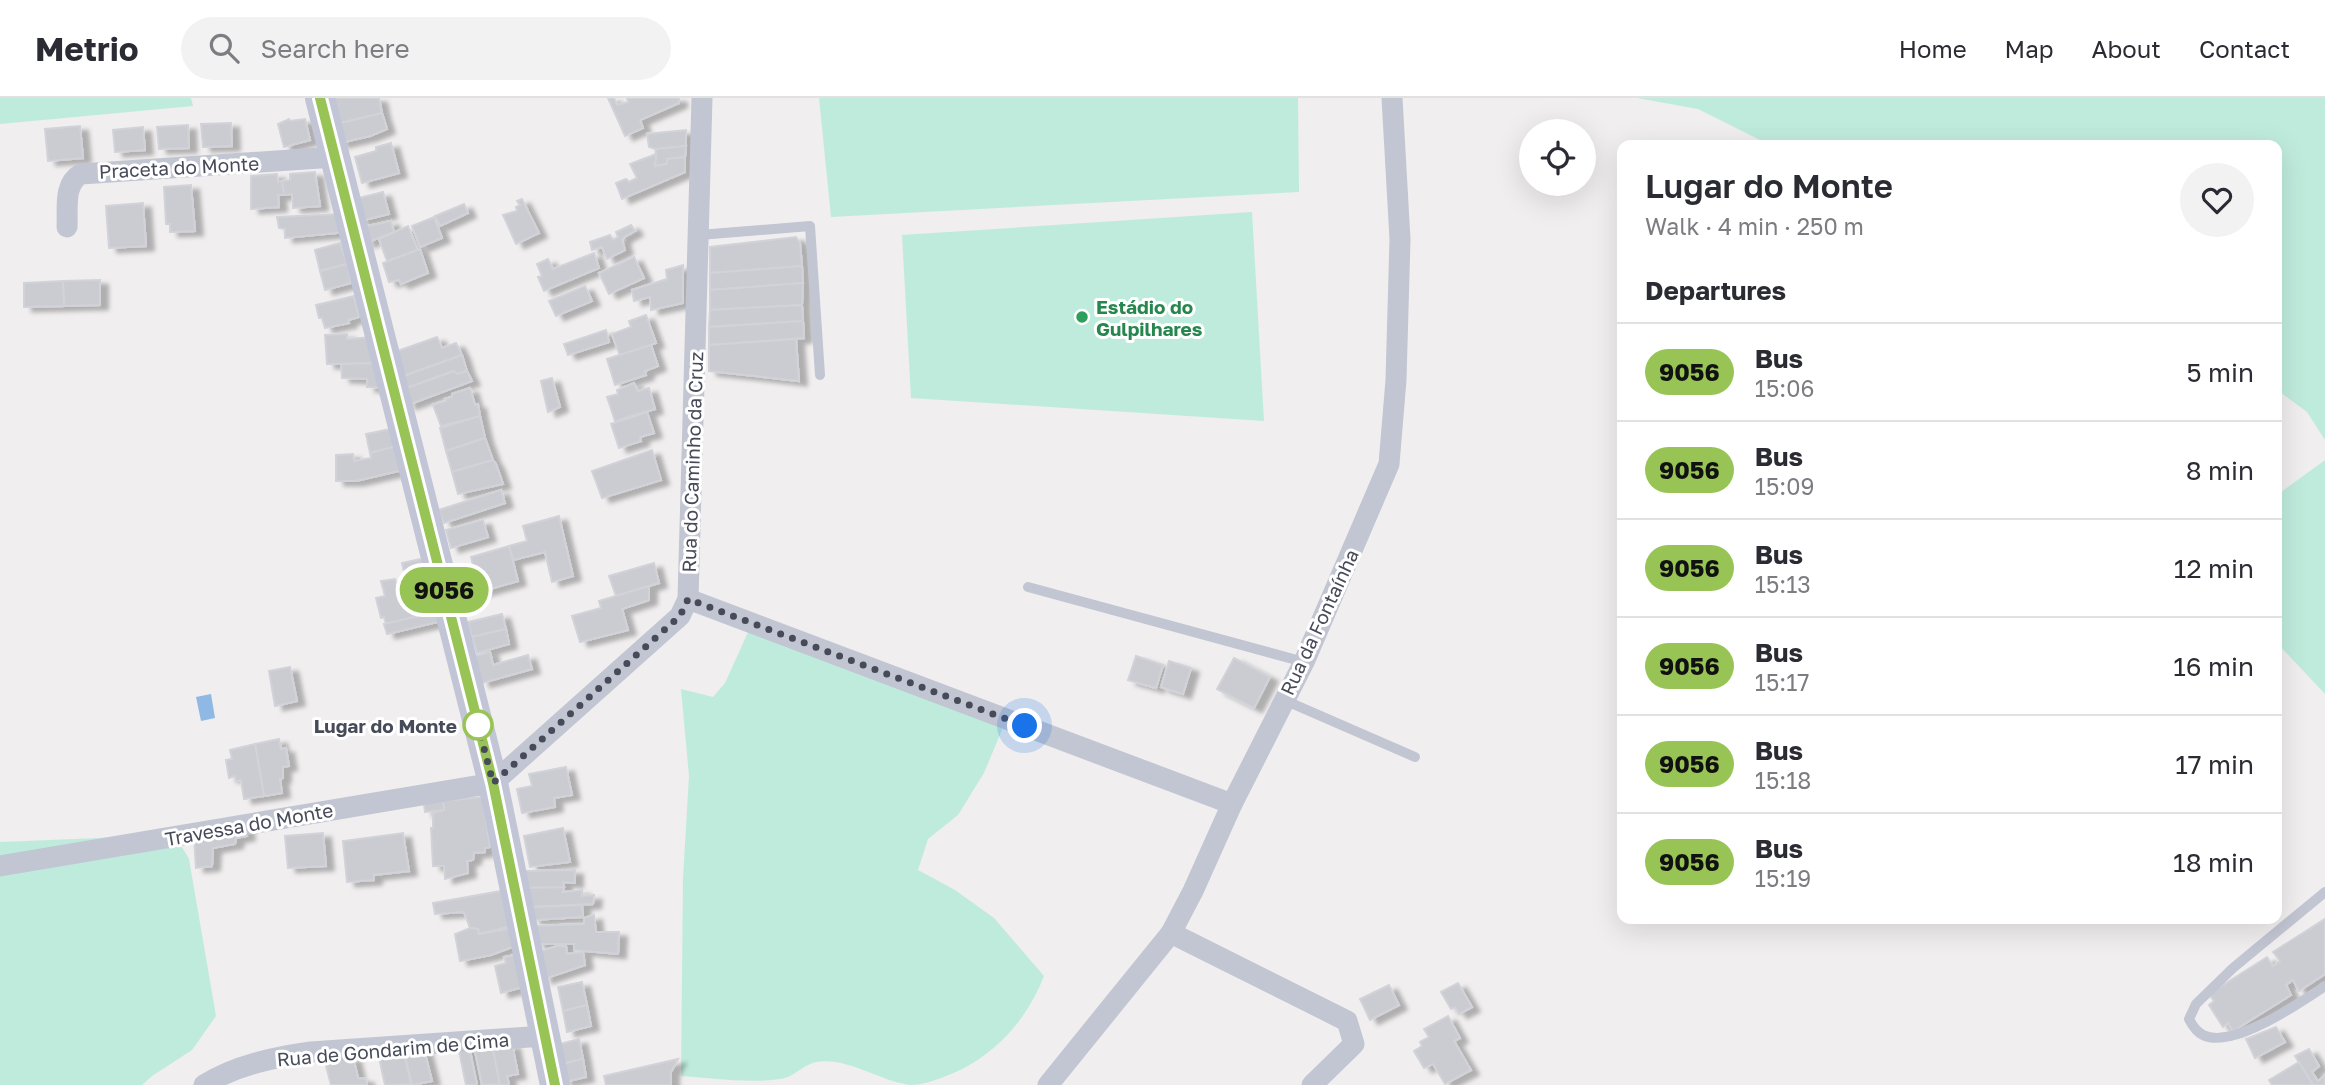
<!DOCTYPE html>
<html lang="en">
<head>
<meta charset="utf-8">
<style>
  body { margin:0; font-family:"Golos Text",sans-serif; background:#f2f2f3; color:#2b2b33; height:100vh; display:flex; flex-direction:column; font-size:26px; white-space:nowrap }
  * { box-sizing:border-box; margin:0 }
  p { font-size:23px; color:#7c7c81 }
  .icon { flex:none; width:38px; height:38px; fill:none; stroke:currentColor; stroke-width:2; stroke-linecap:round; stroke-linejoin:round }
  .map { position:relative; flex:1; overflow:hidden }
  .sheet { position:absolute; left:1617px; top:42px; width:665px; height:784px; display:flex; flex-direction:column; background:#fff; border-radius:14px; box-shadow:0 7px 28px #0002 }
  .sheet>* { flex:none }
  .badge { padding:0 14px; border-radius:23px; font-size:24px; line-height:46px }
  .fabs { position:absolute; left:1519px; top:21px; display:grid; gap:14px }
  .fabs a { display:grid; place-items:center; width:77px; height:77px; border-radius:50%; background:#fff; box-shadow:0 7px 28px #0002; font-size:35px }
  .you { position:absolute; width:35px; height:35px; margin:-18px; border:5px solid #fff; border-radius:50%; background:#1a73e8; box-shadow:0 0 0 10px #1a73e833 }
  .map>.badge { position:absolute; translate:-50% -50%; box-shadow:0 0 0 4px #fff }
  h2 { padding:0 28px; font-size:26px; line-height:63px }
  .round { display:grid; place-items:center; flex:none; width:74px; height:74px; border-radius:37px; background:#f2f2f3 }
  .summary { display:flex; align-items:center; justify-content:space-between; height:119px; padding:0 28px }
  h1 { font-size:33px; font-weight:600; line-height:52px }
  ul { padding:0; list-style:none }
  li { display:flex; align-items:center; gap:21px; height:98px; padding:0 28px; border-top:2px solid #e1e1e2 }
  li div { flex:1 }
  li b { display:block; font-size:26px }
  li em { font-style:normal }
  li .badge { min-width:77px; font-weight:700; text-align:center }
  header { display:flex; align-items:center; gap:42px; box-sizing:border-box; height:98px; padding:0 35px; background:#fff; border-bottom:2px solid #e1e1e2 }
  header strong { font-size:33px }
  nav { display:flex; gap:38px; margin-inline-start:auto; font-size:24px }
  .search { width:490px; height:63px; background:#f2f2f3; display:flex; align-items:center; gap:18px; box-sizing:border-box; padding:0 24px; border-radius:38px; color:#7c7c81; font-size:26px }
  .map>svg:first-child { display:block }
  .green { fill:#bfebdd }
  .water { fill:#8fb9e4 }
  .building { fill:#cbccd2; stroke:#d2d2d9; stroke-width:2; filter:url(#shadow) }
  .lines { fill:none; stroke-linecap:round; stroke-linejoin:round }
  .lane { stroke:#c2c5d2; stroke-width:10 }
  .street { stroke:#c2c5d2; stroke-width:21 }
  .secondary { stroke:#c2c5d5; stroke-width:30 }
  .line-casing { stroke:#fff; stroke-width:16 }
  .line { stroke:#98c455; stroke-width:10 }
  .walk { stroke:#474b59; stroke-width:7; stroke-dasharray:0 12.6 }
  .leisure-dot { fill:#2e9e5b; stroke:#fff; stroke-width:2.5 }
  .stop-dot { fill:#fff; stroke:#98c455; stroke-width:3.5 }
  .labels { text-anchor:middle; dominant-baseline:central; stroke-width:6; stroke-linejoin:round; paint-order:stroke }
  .street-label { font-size:19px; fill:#474b59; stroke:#fff }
  .leisure-label { font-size:19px; font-weight:bold; fill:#27864d; stroke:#fff; text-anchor:start }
  .stop-label { font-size:19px; font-weight:bold; fill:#474b59; stroke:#fff; text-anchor:end }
</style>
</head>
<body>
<header>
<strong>Metrio</strong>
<div class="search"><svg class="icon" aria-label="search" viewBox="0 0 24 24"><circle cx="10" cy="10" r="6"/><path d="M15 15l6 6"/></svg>Search here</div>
<nav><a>Home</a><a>Map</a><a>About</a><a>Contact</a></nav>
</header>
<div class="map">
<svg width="2325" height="987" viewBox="0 0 2325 987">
  <defs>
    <filter id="shadow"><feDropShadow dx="8" dy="4.5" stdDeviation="2" flood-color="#0004"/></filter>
  </defs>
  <rect width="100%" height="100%" fill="#f0eeee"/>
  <g class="green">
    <path d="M0,0h191l2,8 -193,18z"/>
    <path d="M819,0h479l1,94 -468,25z"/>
    <path d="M1637,0h688v342l-18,-28 -30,-22v-245h-507l-72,-36z"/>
    <path d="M1252,114l12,209 -353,-23 -9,-163z"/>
    <path d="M2325,362v234l-48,-51v-148z"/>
    <path d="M749,532l255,95 -20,48 -26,42 -30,24 -10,31 37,20 39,28 50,58c-18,47 -55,86 -103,102 -11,4 -20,7 -31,7 -31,-4 -62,-28 -94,-23 -10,2 -19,11 -28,15 -25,8 -80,1 -107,-1l2,-198 6,-102 -8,-87 32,8 12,-14z"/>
    <path d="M175,737l14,24 27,157 -24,34 -40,26 -10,9h-142v-243z"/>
  </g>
  <path class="water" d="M211,596l4,24 -14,3 -5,-24z"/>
  <g class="building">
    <path d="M330,0h49l3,15 -42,11z"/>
    <path d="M608,0h6l3,7 11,-3 -1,-4h52v5l-39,17 3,8 -18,8z"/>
    <path d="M382,15l5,16 -17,7 -30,7 -4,-19z"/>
    <path d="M289,21l1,2 15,-2 5,21 -26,7 -6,-23z"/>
    <path d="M231,25l1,23 -29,1 -2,-23z"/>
    <path d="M188,27l1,23 -30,1 -2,-22z"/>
    <path d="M80,28l3,32 -35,3 -3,-32z"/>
    <path d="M143,29l2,23 -30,2 -2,-22z"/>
    <path d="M686,32v16l-30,3 -7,-2 -2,-13z"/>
    <path d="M391,45l8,30 -37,10 -7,-26 21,-6v-4z"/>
    <path d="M686,48l-1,11 -18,2v5l-12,2 1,-17z"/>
    <path d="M656,56l-1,12 12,-2v-5l18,-2v15l-63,27 -6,-16 10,-4 3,3 8,-4 -7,-14z"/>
    <path d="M315,74l5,34 -27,2 -1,-14 -8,1 -2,-14 8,-1v-6z"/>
    <path d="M277,76l1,8 4,-1 2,14h-6l1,12 -28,2v-33z"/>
    <path d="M191,87l4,46 -25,1v-8h-4l-2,-37z"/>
    <path d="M383,94l6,22 -29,7 -5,-22z"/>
    <path d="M522,101l17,34 -23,11 -13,-29 14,-4 -1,-4 4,-2 -3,-4z"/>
    <path d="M143,105l3,43 -37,2 -3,-42z"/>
    <path d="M464,106l4,9 -28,13 -5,-10z"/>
    <path d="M341,116l5,18 -61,6v-9l-6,-1 -2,-11z"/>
    <path d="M434,119l8,21 -22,9 -8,-21z"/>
    <path d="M391,123l3,11 -28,11 -3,-16z"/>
    <path d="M631,127l4,6 -11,6 -2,3 3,10 -18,9 -5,-12 -10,3 -2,-8 20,-7 3,5 5,-3 -2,-5z"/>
    <path d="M408,128l10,24 -31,11 -8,-22z"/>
    <path d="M796,139l4,6 2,23 -92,7v-26z"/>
    <path d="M340,145l7,21 -27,7 -5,-21z"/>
    <path d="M420,151l8,24 -27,11 -2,-4 -10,2 -6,-19z"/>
    <path d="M594,155l5,15 -55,23 -6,-14 4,-1 -5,-12 11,-5 5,10z"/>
    <path d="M634,159l10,21 -35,16 -10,-21z"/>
    <path d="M347,166l4,19 -26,7 -5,-19z"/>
    <path d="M683,167v38l-32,7 -1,-13 -16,4 -2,-11 35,-11 -1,-9z"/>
    <path d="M802,168l1,17 -93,7v-17z"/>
    <path d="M100,182v25l-36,1 -1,-25z"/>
    <path d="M63,183l1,25 -40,1v-24z"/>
    <path d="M803,185l-1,22 -92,5v-20z"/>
    <path d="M585,188l7,15 -36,15 -7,-15z"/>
    <path d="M354,198l5,21 -11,3 1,3 -24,5 -3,-10h-3l-3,-13z"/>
    <path d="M802,207l1,16 -94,6 1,-17z"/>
    <path d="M646,217l10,28 -36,13 -8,-22 19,-7 -2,-6z"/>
    <path d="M803,223l1,17 -95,7v-18z"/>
    <path d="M606,232l3,12 -41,13 -4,-11z"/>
    <path d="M347,236v5l26,-2 7,26 -53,1 -2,-29z"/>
    <path d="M437,239l5,11 14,-5 6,12 -61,22 -6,-25z"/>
    <path d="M796,241l3,42 -90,-10v-26z"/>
    <path d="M651,247l7,21 -13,5 1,4 -31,10 -8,-26z"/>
    <path d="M462,257l5,16 -10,3 -3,-3 -50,18 -3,-12z"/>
    <path d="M380,265l6,25 -19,-1v-8l-25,-1 -1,-14z"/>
    <path d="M454,273l3,3 10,-3 5,10 -64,24 -4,-16z"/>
    <path d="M552,280l8,29 -12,5 -7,-31z"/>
    <path d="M634,285l4,8 11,-3 6,21 -40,12 -8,-24 11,-3 -1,-4z"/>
    <path d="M470,290l5,17 3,-1 2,12 -39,10 -8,-21 13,-4 -1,-2 7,-2v-3z"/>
    <path d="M647,314l7,21 -14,4 1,4 -22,7 -8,-24z"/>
    <path d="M480,318l5,22 -39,13 -6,-23z"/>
    <path d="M396,330l5,17 -31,8 -4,-19z"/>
    <path d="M485,340l8,22 -41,12 -6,-21z"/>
    <path d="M401,347l6,24 -51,12h-20v-26l17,-1 1,7 17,-3 -1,-5z"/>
    <path d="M652,352l9,30 -59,18 -10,-27z"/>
    <path d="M493,362l3,4 7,20 -45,10 -6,-22z"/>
    <path d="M501,392l4,13 -61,20 -5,-13z"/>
    <path d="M559,418l14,60 -21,6 -7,-30 -32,8 -4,-14 18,-5 -4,-15z"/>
    <path d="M483,422l5,17 -37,11 -5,-18z"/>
    <path d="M509,448l9,35 -38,11 -9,-35z"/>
    <path d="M430,459l14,53 -20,5 -10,-35 -8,1 -4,-18z"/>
    <path d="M654,465l5,20 -43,13 -7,-20z"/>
    <path d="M395,481l7,25 18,-6 4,17 -38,9 -2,-7 -3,1 -5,-20 9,-2 -4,-15z"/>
    <path d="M649,488v14l-27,9 6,21 -48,12 -8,-26 29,-8 -2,-7z"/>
    <path d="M444,512l2,10 -59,14 -3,-10z"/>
    <path d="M502,516l4,15 -34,8 -4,-15z"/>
    <path d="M506,531l3,15 -32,9 -5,-16z"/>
    <path d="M490,554l3,13 35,-10 4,14 -50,14 -7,-27z"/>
    <path d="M1136,558l27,9 -7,23 -28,-8z"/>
    <path d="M1234,560l36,19 -16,31 -37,-19z"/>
    <path d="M1169,563l22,7 -8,26 -22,-7z"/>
    <path d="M290,569l7,34 -22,5 -6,-35z"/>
    <path d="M279,641l2,10 5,-1 3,18 -6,1v11l-3,1 2,14 -18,3 -9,-52z"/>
    <path d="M255,646l9,52 -20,3 -3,-19 -5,1 -1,-5 -6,2 -3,-18 6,-1 -2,-9z"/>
    <path d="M566,669l6,28 -18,3 1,9 -33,6 -5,-24 15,-3 -3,-12z"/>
    <path d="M482,699l8,50 -5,1v4l-11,1 -1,7 -6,1 1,12 -23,6 -1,-13h-11l-2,-38h2v-15l11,-3 -1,-9z"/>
    <path d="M443,703l1,9 -19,2 -1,-8z"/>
    <path d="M246,729l1,9 -11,2 -1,6 -22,4 -1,18 -16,2 -2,-30z"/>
    <path d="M563,730l7,34 -40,5 -6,-31z"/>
    <path d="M323,735l3,33 -38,2 -3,-32z"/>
    <path d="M403,735l6,38 -35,4v5l-27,2 -4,-41z"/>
    <path d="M575,772v13l-12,-1 1,5 -37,1 -3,-17z"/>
    <path d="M564,789l-1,5 19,-2v6l12,-1 -1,9 -62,3 -4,-19z"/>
    <path d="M501,793l7,36 -29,7 -1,-5 -8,-1 -6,-16 -29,2 -2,-11z"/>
    <path d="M582,807l1,12 -50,3 -2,-13z"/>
    <path d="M594,817l2,17h23l-1,22 -44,-4v-6h-37l-3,-18 50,-2v-6z"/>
    <path d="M2325,821v55l-26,17 -6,-11 -7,5 5,10 -58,36 -5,-8 -5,4 -14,-22 5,-4 -5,-7 58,-37 6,9 7,-5 -7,-9z"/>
    <path d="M470,830l8,1 1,5 33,-6 3,18 -24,9 -31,6 -5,-27z"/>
    <path d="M557,848h9l1,8 16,-2 2,13 -41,14 -5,-27z"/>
    <path d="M516,857l7,32 -22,6 -6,-27 11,-3 -2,-6z"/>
    <path d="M582,884l5,23 -24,6 -5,-24z"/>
    <path d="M1458,885l14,24 -13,7 -4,-7 -4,2 -10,-17z"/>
    <path d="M1389,887l10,20 -29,15 -10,-21z"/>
    <path d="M587,907l4,21 -24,6 -4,-21z"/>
    <path d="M1448,918l12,22 -6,3 17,29 -26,14 -12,-20 -9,4 -10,-17 8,-5 -2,-4 9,-5 -5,-8z"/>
    <path d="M2276,929l9,15 -30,16 -9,-19z"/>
    <path d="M579,941l4,20 -22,5 -4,-19z"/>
    <path d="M492,946l8,40 -18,1 -8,-39z"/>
    <path d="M512,946l6,30 -11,2 2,9h-9l-7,-36z"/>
    <path d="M458,948h11l8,39h-11z"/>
    <path d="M403,951h21l8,32 -20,4z"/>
    <path d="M403,951l8,35 -26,1 -7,-32z"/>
    <path d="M2309,951l10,17 -7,6 6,9 7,-5v9h-12l-18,-29z"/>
    <path d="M353,959l5,21 8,1 1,6h-36l-6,-23z"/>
    <path d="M583,961l3,18 -22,5 -3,-18z"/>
    <path d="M678,961l-7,13v13h-65l-2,-9z"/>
    <path d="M2299,964l14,23h-41l-3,-5z"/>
  </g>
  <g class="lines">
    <g class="lane">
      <path d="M699,137l111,-9 10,149"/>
      <path d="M1028,489l276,75"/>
      <path d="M1284,602l131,57"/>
      <path d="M2325,794l-92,76 -37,36 -7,15c3,6 8,13 14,16 29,15 98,-33 122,-49"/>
    </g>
    <g class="street">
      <path d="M67,129c1,-18 -4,-43 14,-53l254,-17"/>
      <path d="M688,501l544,205"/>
      <path d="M0,768l493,-83 187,-167 8,-17 14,-501"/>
      <path d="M1171,835l176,88 7,23 -42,41"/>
      <path d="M204,987c32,-20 71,-28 107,-33l233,-16"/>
      <path d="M1048,987l123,-152 22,-42 39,-87 72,-142 85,-198 7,-84 4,-141 -8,-141"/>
    </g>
    <path class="secondary" d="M320,0l173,685 62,302"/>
  </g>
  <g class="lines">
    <defs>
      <path id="line" d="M320,0l173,685 62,302"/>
    </defs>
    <use href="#line" class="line-casing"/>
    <use href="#line" class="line"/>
    <path class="walk" d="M478,627l15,58 187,-167 8,-17 337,127"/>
  </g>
  <circle class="leisure-dot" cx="1082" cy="219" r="7"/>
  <circle class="stop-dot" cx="478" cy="627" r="14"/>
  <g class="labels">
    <g class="street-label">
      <text transform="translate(179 69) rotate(-3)">Praceta do Monte</text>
      <text transform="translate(692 364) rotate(-88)">Rua do Caminho da Cruz</text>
      <text transform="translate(1319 524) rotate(-65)">Rua da Fontaínha</text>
      <text transform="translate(249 726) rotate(-10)">Travessa do Monte</text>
      <text transform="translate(393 951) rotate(-5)">Rua de Gondarim de Cima</text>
    </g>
    <g class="leisure-label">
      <text x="1096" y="208">Estádio do<tspan x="1096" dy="22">Gulpilhares</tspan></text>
    </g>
    <g class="stop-label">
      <text x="457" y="627">Lugar do Monte</text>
    </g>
  </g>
</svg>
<div class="fabs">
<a><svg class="icon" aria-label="locate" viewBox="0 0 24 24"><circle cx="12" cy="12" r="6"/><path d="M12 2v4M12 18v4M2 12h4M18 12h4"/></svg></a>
</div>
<div class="you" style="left:1025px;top:628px"></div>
<b class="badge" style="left:444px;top:492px;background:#98c455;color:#111">9056</b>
<section class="sheet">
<div class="summary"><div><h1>Lugar do Monte</h1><p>Walk · 4 min · 250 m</p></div><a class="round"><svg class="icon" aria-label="heart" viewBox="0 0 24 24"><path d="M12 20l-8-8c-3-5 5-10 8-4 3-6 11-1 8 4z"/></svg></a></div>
<h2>Departures</h2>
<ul>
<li><span class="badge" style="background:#98c455;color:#111">9056</span><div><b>Bus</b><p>15:06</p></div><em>5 min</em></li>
<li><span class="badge" style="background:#98c455;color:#111">9056</span><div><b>Bus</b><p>15:09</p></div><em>8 min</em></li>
<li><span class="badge" style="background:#98c455;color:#111">9056</span><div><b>Bus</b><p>15:13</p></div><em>12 min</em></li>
<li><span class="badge" style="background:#98c455;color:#111">9056</span><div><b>Bus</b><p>15:17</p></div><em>16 min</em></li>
<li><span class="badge" style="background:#98c455;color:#111">9056</span><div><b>Bus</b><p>15:18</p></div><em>17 min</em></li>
<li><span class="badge" style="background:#98c455;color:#111">9056</span><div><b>Bus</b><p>15:19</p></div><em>18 min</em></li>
</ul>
</section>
</div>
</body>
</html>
